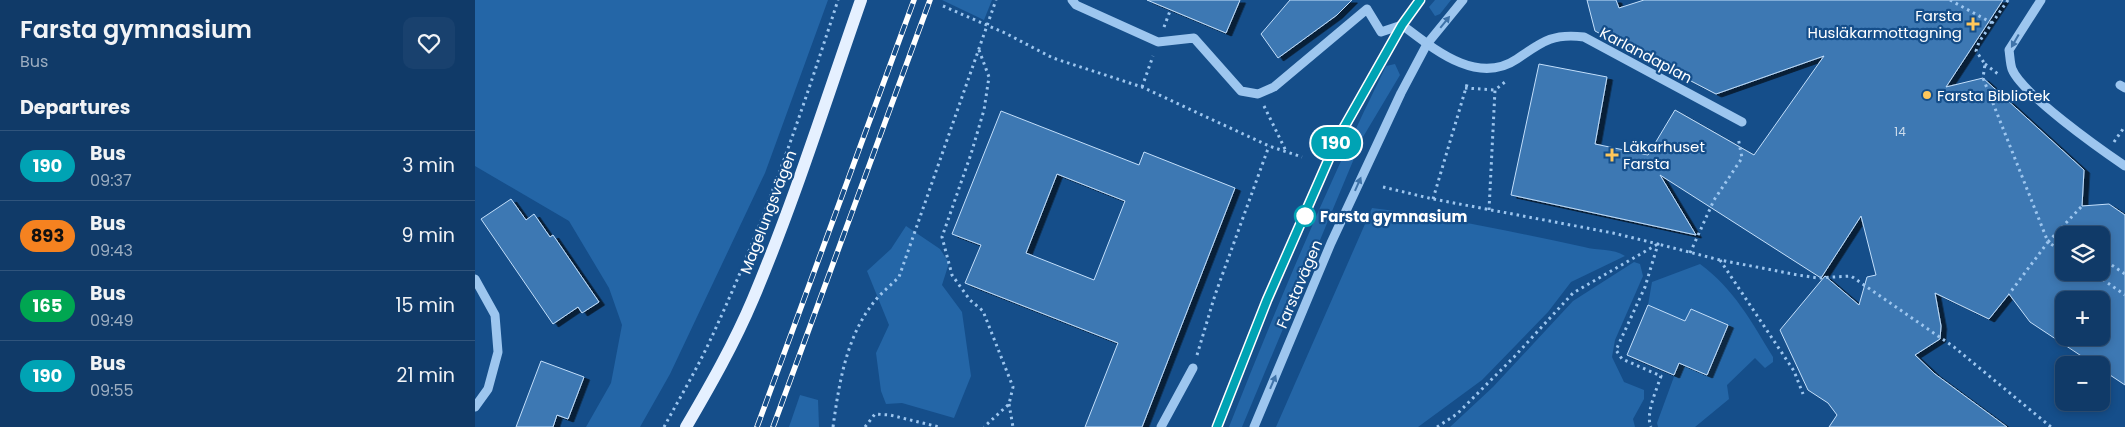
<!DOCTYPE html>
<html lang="en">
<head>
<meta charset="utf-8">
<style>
  body { margin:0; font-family:Poppins,sans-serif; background:#19416e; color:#f1f3f6; height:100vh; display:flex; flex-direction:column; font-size:19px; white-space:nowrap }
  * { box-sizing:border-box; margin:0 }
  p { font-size:16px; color:#9cadc0 }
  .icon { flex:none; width:28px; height:28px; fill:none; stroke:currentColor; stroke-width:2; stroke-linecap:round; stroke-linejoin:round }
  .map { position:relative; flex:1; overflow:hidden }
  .panel { display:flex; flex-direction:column; background:#103a68; width:475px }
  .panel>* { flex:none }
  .badge { padding:0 10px; border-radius:16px; font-size:18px; line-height:32px }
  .tools { position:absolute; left:1580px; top:226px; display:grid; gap:10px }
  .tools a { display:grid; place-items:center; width:55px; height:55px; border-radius:10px; background:#103a68; box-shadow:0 2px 8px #0003,0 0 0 1px #30547c; font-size:25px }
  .map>.badge { position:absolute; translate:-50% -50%; box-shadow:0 0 0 2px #fff }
  h2 { padding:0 20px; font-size:19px; line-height:45px }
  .round { display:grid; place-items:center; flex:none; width:52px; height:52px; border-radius:10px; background:#19416e }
  .summary { display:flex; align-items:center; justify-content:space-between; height:85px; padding:0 20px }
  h1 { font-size:24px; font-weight:600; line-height:38px }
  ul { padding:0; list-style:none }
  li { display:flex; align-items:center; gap:15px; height:70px; padding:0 20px; border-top:1px solid #30547c }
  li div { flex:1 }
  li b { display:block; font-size:19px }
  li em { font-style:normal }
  li .badge { min-width:55px; font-weight:700; text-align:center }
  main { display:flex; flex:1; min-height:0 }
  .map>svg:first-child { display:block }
  .green { fill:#2466a7 }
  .building { fill:#3d78b3; stroke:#c3dffb; fill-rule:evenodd; filter:url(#shadow) }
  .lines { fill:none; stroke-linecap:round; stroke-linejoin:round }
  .path { stroke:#9dc6ef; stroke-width:3; stroke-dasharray:2.5 4; stroke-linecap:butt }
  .minor { stroke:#9dc6ef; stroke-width:9 }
  .major { stroke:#e5f0ff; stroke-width:12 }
  .rail-casing { stroke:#fff; stroke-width:5.5 }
  .rail { stroke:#154e8a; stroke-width:4; stroke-dasharray:11; stroke-linecap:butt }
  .oneway { fill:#3e72a8 }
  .line-casing { stroke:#fff; stroke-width:11 }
  .line { stroke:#00a3b4; stroke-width:8 }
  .poi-dot { fill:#ffc75b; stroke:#154e8a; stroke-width:2 }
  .stop-dot { fill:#fff; stroke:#00a3b4; stroke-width:2.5 }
  .labels { text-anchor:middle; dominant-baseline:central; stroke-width:4.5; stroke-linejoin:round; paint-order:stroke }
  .number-label { font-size:12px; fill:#ceddec }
  .poi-label { font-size:15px; fill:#fff; stroke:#154e8a; text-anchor:start }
  .street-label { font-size:15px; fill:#fff; stroke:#154e8a }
  .stop-label { font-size:15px; font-weight:bold; fill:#fff; stroke:#154e8a; text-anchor:start }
</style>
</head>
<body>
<main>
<section class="panel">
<div class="summary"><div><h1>Farsta gymnasium</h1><p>Bus</p></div><a class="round"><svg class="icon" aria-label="heart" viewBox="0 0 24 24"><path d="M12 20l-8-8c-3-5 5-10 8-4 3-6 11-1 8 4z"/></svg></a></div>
<h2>Departures</h2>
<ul>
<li><span class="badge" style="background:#00a3b4;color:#fff">190</span><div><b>Bus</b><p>09:37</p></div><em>3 min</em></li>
<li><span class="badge" style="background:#f58220;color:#111">893</span><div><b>Bus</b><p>09:43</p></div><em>9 min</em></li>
<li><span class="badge" style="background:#00a651;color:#fff">165</span><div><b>Bus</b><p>09:49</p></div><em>15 min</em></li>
<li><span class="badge" style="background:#00a3b4;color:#fff">190</span><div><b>Bus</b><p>09:55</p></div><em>21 min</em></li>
</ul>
</section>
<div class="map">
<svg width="1650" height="427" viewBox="0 0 1650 427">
  <defs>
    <filter id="shadow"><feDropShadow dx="5.5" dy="3" stdDeviation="0" flood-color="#0009"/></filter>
  </defs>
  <rect width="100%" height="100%" fill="#154e8a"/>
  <g class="green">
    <path d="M0,0h353l-63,173 -95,201 -30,53h-54l25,-44 11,-58 -13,-37 -40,-67 -94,-55z"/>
    <path d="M467,0h50l-8,20z"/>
    <path d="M960,0h16l-11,14 -5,2 -6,-9z"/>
    <path d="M920,64l5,11 -37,62 -121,290h-13c48,-122 99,-243 157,-361z"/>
    <path d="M897,208c71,9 142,24 212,39 14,4 29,1 41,9l-54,26 -23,30 -66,68 -64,47h-142z"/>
    <path d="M431,226l34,23 9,14 -7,22 20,27 9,64 -17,42 -52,-15 -16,1 -5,-13 -5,-38 13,-28 -22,-54 24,-22z"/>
    <path d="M1159,262l6,2 3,12 -28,64 -3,17 12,25 20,8v9l-11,20 2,8h-185l43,-40 80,-86z"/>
    <path d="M1225,264c34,25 51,57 73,93v5l-8,6 -10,-10 -28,27 2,14 -34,28h-37l-1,-4 22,-60 28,11 21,-49 -37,-16 -6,12 -37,-16 4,-23z"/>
    <path d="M325,395l18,5 1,27h-30z"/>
  </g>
  <g class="building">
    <path d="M672,0h93l-14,33z"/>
    <path d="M815,0h62l-15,15 -59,43 -17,-24z"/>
    <path d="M1112,0h29l3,8 25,-8h359l-57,87 37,-9 101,92 -2,36 27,-2 16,11v170l-24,-16v-4h-6l-65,-43 -21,-28 -20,25 -54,-26 6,33 -1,13 -25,16 20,19 72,53h-178l8,-12 -9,-12 -20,-13 -28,-60 45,-54 34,29 8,-28 9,-2 -15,-59 -40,62 -161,-103 36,60 -185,-40 28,-131 68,13 -12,67 53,11 27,-45 79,45 70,-99 -108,38 -121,-63zM1589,235h37v37h-37zM1589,300h37v38h-37z"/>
    <path d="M526,111l138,54 5,-13 91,36 -93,239h-57l33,-84 -153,-60 16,-38 -29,-11zM582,174l68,27 -31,79 -68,-27z"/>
    <path d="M36,199l15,21 8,-6 16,23 3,-2 46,67 -17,11 -4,-6 -25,17 -72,-105z"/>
    <path d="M1173,305l37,16 6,-12 37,16 -21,50 -28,-12 -5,12 -47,-20z"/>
    <path d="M66,361l43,16 -16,42 -11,-4 -4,12h-37z"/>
  </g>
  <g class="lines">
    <g class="path">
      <path d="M1475,0l42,23"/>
      <path d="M1533,0l-29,42 -3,9 9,13 -2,14 65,164 -39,52"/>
      <path d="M468,6l62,27 48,25 89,29 127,59 33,11"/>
      <path d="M689,27l6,-16"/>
      <path d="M504,50l10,27 -5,33 -13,44 -29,83 10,38 18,25 13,11 30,76 -4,17 -25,23"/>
      <path d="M1510,64l13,10"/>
      <path d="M667,87l11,-31"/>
      <path d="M990,88l30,2"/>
      <path d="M789,106l22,45"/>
      <path d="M1639,142l11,-16"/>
      <path d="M908,187l50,12 180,34 45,11 -13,43 -29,63 6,9 39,17c-4,13 -16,38 -10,51"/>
      <path d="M958,199l35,-118"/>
      <path d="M1014,210l6,-120 10,-8"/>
      <path d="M1215,253l24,-53 28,-42 -4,-21"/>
      <path d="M1589,253l-16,-11 34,-36"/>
      <path d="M1626,258l24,16"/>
      <path d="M1245,260l74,111 9,23"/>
      <path d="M1617,272l33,23"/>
      <path d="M722,355l18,-60 54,-149"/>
      <path d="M534,404l4,23"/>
      <path d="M189,427c14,-26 30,-53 43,-80 53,-112 93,-229 131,-347"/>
      <path d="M358,427c6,-43 13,-90 41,-125 7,-9 17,-17 25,-25l97,-277"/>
      <path d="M390,427l10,-13 15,1 49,12"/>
      <path d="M962,427l20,-13 57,-57 59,-64 85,-49 62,16 78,15 20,3 33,-2 103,71 97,80"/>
    </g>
    <g class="minor">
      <path d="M597,0l4,5 82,37 36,-4 47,53 17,3 16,-7 93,-78 14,23 21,-7"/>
      <path d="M1566,0l-32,50c1,6 1,13 3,19 10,25 88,80 113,97"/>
      <path d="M927,25c32,24 75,61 115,34 25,-17 35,-26 67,-22l158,85"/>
      <path d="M1645,85l5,3"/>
      <path d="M0,279l20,36 3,37 -10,37 -13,18"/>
      <path d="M686,427l32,-59"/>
      <path d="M742,427l50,-127 71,-162 64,-113 18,-25"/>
      <path d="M779,427l77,-184 70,-150 26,-49 36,-44"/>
    </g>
    <path class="major" d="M211,427c24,-41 48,-83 67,-128 41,-97 73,-199 108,-299"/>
    <defs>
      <g id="rail">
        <path d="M282,427l157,-427"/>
        <path d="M298,427l157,-427"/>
      </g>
    </defs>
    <use href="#rail" class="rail-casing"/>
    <use href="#rail" class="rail"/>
  </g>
  <defs><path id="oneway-solid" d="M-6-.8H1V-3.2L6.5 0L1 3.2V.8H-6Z" transform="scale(1.25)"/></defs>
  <g class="oneway">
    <use href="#oneway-solid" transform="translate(970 22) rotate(-51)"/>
    <use href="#oneway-solid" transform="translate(1540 41) rotate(120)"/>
    <use href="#oneway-solid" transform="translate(883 184) rotate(-66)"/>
    <use href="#oneway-solid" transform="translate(798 382) rotate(-67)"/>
  </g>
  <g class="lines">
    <defs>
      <path id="line" d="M742,427l50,-127 71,-162 64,-113 18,-25"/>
    </defs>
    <use href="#line" class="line-casing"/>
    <use href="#line" class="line"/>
  </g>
  <g class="poi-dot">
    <path d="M1495.5 16.5h5v5h5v5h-5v5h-5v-5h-5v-5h5z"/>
    <circle cx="1452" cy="95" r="5"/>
    <path d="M1134.5 147.5h5v5h5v5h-5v5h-5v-5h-5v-5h5z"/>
  </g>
  <circle class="stop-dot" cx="830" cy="216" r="10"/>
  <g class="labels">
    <g class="number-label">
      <text x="1425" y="131">14</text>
    </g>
    <g class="poi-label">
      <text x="1487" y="15" text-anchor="end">Farsta<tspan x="1487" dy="17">Husläkarmottagning</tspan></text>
      <text x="1462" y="95">Farsta Bibliotek</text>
      <text x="1148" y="146">Läkarhuset<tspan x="1148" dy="17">Farsta</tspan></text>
    </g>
    <g class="street-label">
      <text transform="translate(1171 55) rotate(28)">Karlandaplan</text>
      <text transform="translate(293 212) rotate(-69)">Magelungsvägen</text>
      <text transform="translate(824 284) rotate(-67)">Farstavägen</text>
    </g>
    <g class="stop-label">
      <text x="845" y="216">Farsta gymnasium</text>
    </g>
  </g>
</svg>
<div class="tools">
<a><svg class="icon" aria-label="layers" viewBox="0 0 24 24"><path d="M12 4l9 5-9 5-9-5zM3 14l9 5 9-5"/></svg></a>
<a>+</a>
<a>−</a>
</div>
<b class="badge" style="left:861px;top:143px;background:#00a3b4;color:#fff">190</b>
</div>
</main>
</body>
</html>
